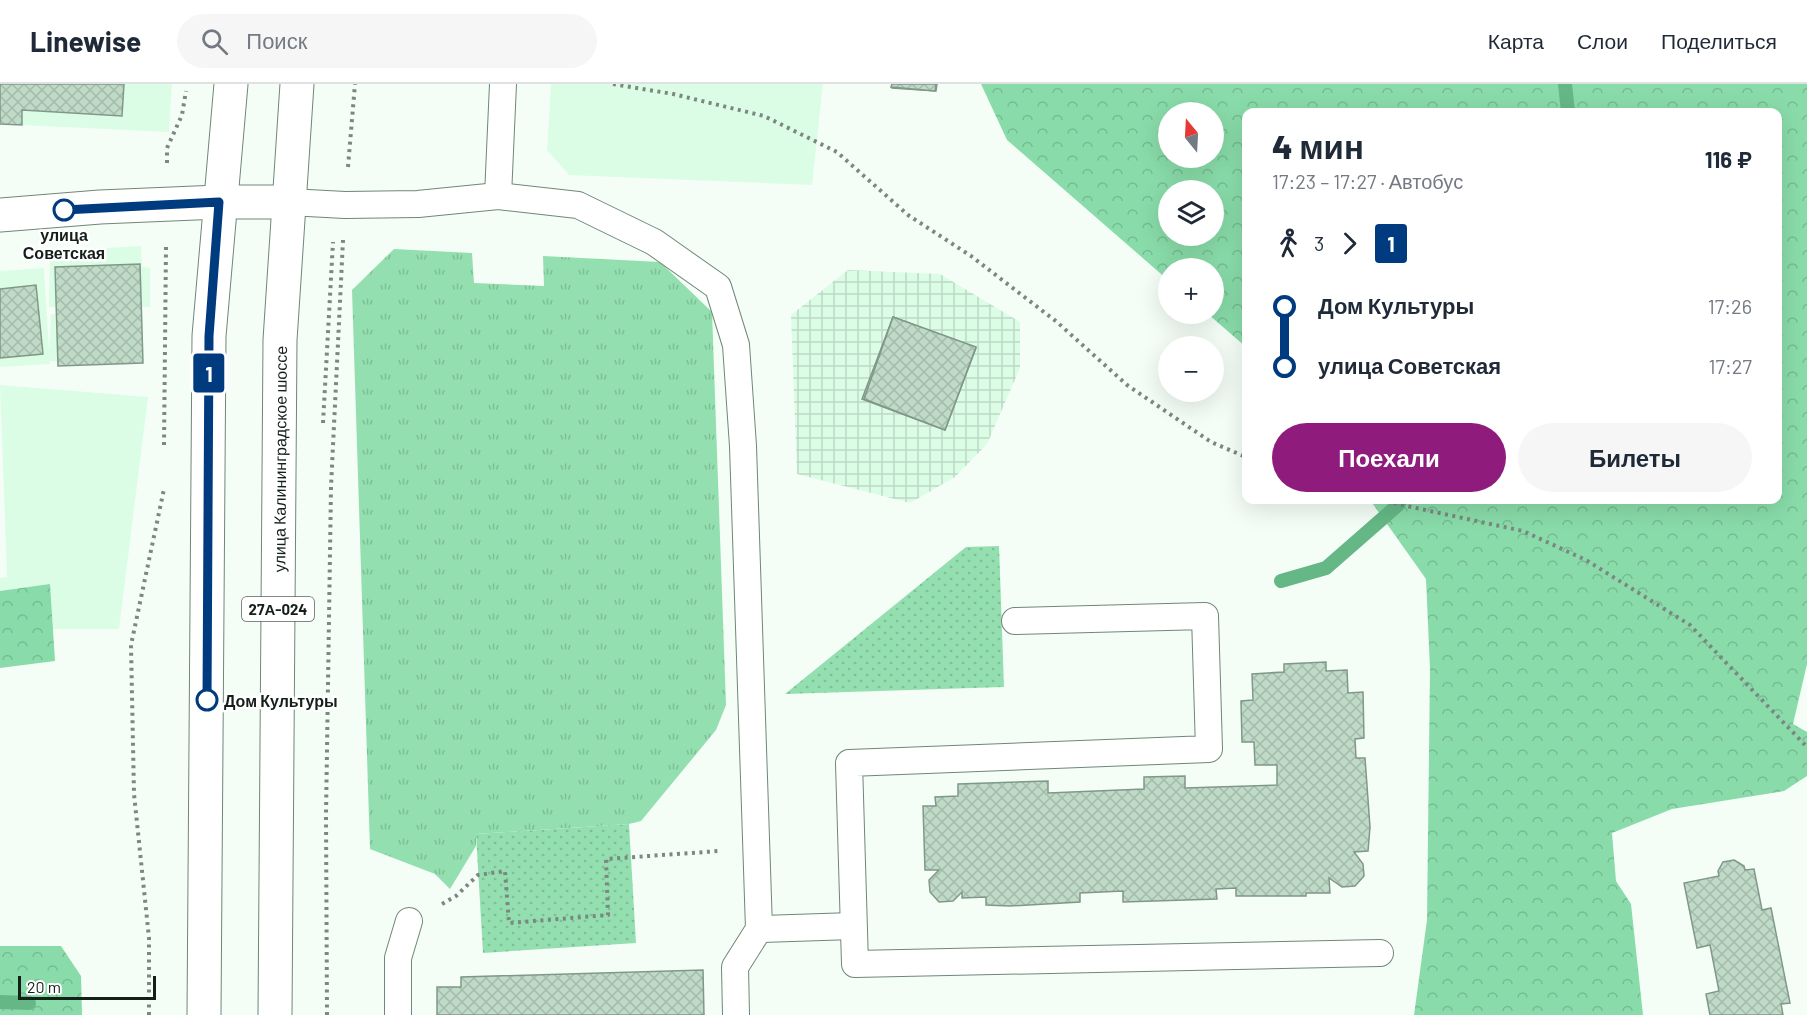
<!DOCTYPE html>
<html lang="ru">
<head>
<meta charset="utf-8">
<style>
  body { margin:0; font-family:Barlow,sans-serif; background:#f6f6f7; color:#1f2937; height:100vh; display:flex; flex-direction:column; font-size:22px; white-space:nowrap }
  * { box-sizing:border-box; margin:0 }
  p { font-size:20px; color:#747a83 }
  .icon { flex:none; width:33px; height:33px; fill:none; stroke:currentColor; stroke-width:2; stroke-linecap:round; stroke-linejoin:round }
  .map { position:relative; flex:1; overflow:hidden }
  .side { position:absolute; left:1242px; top:24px; width:540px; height:396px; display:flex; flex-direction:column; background:#fff; border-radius:12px; box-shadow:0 6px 24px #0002 }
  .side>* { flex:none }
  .badge { padding:0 12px; border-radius:4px; font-size:21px; line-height:39px }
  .needle { width:39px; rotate:342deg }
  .controls { position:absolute; left:1158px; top:18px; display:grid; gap:12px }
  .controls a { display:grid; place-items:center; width:66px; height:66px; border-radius:50%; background:#fff; box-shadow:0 6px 24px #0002; font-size:30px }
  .scale { position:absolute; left:18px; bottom:15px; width:138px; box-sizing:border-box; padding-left:6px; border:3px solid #151f19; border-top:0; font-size:16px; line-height:21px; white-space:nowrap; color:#151f19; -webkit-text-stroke:4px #fff; paint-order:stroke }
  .map>.badge { position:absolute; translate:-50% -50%; box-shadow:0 0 0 3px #fff }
  .legs { display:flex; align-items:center; gap:9px; height:66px; padding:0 30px; font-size:20px }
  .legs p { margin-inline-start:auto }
  .summary { display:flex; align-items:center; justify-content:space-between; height:102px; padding:0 30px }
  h1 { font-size:33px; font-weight:800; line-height:45px }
  .cta { display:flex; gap:12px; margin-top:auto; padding:12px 30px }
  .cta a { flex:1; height:69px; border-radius:36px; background:#8f1b7c; color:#fff; font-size:24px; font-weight:800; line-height:69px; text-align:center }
  .cta a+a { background:#f6f6f7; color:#1f2937 }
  ul { padding:0 30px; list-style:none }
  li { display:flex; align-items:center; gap:21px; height:60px; font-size:22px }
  li i { display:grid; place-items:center; width:9px; height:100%; margin:0 8px; background:currentColor }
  li i::after { content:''; width:15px; height:15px; margin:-8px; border:4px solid; border-radius:50%; background:#fff }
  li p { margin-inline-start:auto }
  li:first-child i { background:linear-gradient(#0000 50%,currentColor 0) }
  li:last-child i { background:linear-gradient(currentColor 50%,#0000 0) }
  header { display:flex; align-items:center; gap:36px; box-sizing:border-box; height:84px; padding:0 30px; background:#fff; border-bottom:2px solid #e0e1e3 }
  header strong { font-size:28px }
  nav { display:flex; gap:33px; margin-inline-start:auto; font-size:21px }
  .search { width:420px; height:54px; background:#f6f6f7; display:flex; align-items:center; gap:15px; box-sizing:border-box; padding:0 21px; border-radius:33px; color:#747a83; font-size:22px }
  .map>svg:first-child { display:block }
  .built { fill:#dbfde6 }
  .industrial { fill:url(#industrial-grid) }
  .grass { fill:url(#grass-tufts) }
  .forest { fill:url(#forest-crowns); fill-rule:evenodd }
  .park { fill:url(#park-dots) }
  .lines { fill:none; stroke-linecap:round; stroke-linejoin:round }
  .stream { stroke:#65b886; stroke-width:14 }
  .building { fill:url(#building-cross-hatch); stroke:#809888; stroke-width:1.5 }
  .lane-casing { stroke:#6f8777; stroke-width:28 }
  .secondary-casing { stroke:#6f8777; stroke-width:35 }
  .primary-casing { stroke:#6f8777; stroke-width:35 }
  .path { stroke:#7d8781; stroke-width:4; stroke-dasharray:3 4.5; stroke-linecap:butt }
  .lane { stroke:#fff; stroke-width:26 }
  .secondary { stroke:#fff; stroke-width:33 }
  .primary { stroke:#fff; stroke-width:33 }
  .line-1-casing { stroke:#fff; stroke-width:14 }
  .line-1 { stroke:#003b80; stroke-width:9 }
  .stop-1-dot { fill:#fff; stroke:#003b80; stroke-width:3 }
  .labels { text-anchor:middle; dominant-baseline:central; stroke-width:5; stroke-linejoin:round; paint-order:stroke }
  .shield { fill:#fff; stroke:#5b625e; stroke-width:1.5 }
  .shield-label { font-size:15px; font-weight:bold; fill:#151f19 }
  .stop-label { font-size:16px; font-weight:bold; fill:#151f19; stroke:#fff }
  .street-label { font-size:16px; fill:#151f19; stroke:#fff }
</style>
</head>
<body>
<header>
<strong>Linewise</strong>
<div class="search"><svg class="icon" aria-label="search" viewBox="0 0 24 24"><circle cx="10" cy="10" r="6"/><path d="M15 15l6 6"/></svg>Поиск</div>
<nav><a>Карта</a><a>Слои</a><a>Поделиться</a></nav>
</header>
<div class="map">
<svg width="1807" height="931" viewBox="0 0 1807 931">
  <defs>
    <pattern id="industrial-grid" width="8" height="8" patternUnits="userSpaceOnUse" patternTransform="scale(1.5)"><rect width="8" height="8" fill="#dbfde6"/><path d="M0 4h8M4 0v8" fill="none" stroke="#bbd8c5"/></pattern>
    <pattern id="grass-tufts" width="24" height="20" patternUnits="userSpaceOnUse" patternTransform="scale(1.5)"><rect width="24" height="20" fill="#93dfaf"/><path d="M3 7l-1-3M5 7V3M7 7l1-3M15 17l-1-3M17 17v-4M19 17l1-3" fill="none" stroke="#7ebf96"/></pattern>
    <pattern id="forest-crowns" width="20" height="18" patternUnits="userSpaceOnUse" patternTransform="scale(1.5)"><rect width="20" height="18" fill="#89dca9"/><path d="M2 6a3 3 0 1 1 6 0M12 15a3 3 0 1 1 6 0" fill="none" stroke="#75bc91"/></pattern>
    <pattern id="park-dots" width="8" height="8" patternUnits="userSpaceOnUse" patternTransform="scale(1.5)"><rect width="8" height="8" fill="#93dfaf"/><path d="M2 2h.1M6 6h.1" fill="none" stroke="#7ebf96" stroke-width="1.8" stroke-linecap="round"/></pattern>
    <pattern id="building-cross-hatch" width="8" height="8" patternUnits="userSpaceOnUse" patternTransform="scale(1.5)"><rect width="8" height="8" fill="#c0dac8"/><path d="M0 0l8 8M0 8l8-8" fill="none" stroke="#a4bbab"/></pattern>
  </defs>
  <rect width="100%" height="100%" fill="#f4fef7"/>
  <g class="built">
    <path d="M0,0h172l-3,48 -169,-8z"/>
    <path d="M551,0h272l-11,101 -243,-10 -22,-25z"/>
    <path d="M141,162l1,21 8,1v39h-101l1,-56z"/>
    <path d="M44,184l5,83 2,-37 87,4 -1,46 -87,-3v3l-50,3v-96z"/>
    <path d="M0,301l148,12 -29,232h-119v-51l7,-1z"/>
  </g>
  <path class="industrial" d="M848,186l92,4 80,48v46l-33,76 -32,33 -45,26 -113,-29 -6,-159z"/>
  <path class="grass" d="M394,165l78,4 2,30 70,3 -1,-30 117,6 52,50 14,393 -10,25 -75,91 -12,3 -153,10v12l-26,43 -15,-15 -65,-25 -18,-559z"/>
  <g class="forest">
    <path d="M981,0h826v580l-14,60 14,8v44l-23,15 -112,18 -60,24 4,48 15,23 12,111h-229l13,-95 3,-251 -4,-90 -56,-79h408v-388h-532v235l-38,-33h6v-46h-46v12l-161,-140zM1168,28h46v46h-46zM1168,106h46v46h-46z"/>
    <path d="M50,500l5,77 -55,7v-77z"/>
    <path d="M0,862h61l20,30 1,39h-82z"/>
  </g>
  <g class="park">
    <path d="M999,462l5,141 -219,7 181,-147z"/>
    <path d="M629,740l7,119 -153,10 -7,-119z"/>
  </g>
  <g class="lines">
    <g class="stream">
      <path d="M1565,0l3,28"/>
      <path d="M1281,497l45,-13 72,-63 3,-5"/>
      <path d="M0,918l29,1"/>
    </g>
  </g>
  <g class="building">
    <path d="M0,0h124l-2,32 -100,-6v15l-22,-1z"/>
    <path d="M892,0h45l-1,7 -44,-3z"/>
    <path d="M892,0h44l-1,7 -44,-4z"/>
    <path d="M140,180l3,99 -85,3 -3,-99z"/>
    <path d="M36,201l7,69 -43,4v-69z"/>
    <path d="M893,233l83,31 -31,82 -83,-31z"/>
    <path d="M893,233l83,30 -31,83 -81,-31z"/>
    <path d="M1326,578v9l21,-1 1,23 15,-1 1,46 -9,1 1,19h9l5,69 -2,24 -14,1 9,12 1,12 -9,10 -13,1 -13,-9 1,15h-24v3h-70v-8l-20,1 1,10 -94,3v-11l-43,2v9l-70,4 -24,-1v-8l-24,1v-6l-9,9 -14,1 -9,-10 -1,-12 10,-10h-14l-2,-64h13l-1,-9 23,-1v-12l90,-3v12l96,-4v-12l41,-1v12l92,-3v-20h-22l-1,-23h-12l-1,-41 12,-1 -1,-26 32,-2v-8z"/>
    <path d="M1734,776l10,6 1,4 9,-1 8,41 9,-2 19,95 -9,1 2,11h-73l-4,-21 13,-3 -9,-46 -13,3 -13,-65 35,-7 -1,-5 5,-9z"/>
    <path d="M703,886l1,45h-267v-28h24v-10z"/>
  </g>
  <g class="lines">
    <defs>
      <g id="lane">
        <path d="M498,112l5,-112"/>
        <path d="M289,118l56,3 73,-1 80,-8 80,9 76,37 64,45 18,58 7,101 16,483 -24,38 1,48"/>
        <path d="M1015,537l190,-5 4,133 -360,14 6,201 525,-11"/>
        <path d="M759,845l94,-3"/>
        <path d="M398,931v-57l11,-37"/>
      </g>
      <path id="secondary" d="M0,131l100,-8 119,-5"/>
      <g id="primary">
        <path d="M219,118h70"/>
        <path d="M204,931l5,-679 22,-252"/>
        <path id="s1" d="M275,931l5,-675 17,-256"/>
      </g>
    </defs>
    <use href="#lane" class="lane-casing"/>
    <use href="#secondary" class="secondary-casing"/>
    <use href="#primary" class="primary-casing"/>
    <g class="path">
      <path d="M613,0l60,10 91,22 73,36 71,63 63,41 86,66 70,63 84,57 35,15"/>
      <path d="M167,79v-15l15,-33 4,-24"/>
      <path d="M348,83l7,-83"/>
      <path d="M323,339l10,-181"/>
      <path d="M164,361l2,-199"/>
      <path d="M1379,416l144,31 63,29 104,65 117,122"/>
      <path d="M442,820l14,-8 22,-21 27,-4 4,52 99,-8 -2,-56 113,-8"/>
      <path d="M149,931v-77l-15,-144 -3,-149 33,-156"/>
      <path d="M327,931l-1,-200 5,-328 12,-247"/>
    </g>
    <use href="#lane" class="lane"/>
    <use href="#secondary" class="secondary"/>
    <use href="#primary" class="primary"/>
  </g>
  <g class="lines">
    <defs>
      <path id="line-1" d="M64,126l155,-8 -10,134 -2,364"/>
    </defs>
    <use href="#line-1" class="line-1-casing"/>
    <use href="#line-1" class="line-1"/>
  </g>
  <g class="stop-1-dot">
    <circle cx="64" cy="126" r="10"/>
    <circle cx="207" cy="616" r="10"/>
  </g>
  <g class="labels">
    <rect class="shield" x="242" y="513" width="72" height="24" rx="4.5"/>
    <g class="shield-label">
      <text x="278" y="525">27А-024</text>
    </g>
    <g class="stop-label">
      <text x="64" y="150">улица<tspan x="64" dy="18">Советская</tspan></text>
      <text x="224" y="616" text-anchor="start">Дом Культуры</text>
    </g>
    <g class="street-label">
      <text stroke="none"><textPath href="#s1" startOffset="556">улица Калининградское шоссе</textPath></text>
    </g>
  </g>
</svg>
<div class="controls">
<a><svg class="needle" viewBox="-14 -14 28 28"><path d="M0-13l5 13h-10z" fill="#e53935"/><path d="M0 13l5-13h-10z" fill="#747a83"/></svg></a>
<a><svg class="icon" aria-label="layers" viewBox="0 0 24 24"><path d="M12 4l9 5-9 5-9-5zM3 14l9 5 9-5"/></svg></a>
<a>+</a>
<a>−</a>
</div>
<div class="scale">20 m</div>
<b class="badge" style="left:209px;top:289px;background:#003b80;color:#fff">1</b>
<section class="side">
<div class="summary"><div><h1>4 мин</h1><p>17:23 – 17:27 · Автобус</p></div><b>116 ₽</b></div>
<div class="legs"><svg class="icon" aria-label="walk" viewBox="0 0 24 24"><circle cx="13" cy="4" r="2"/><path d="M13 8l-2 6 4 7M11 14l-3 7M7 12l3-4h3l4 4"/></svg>3<svg class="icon" aria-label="forward" viewBox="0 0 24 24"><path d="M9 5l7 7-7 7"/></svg><b class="badge" style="background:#003b80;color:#fff">1</b></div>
<ul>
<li><i style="color:#003b80"></i><b>Дом Культуры</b><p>17:26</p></li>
<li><i style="color:#003b80"></i><b>улица Советская</b><p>17:27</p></li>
</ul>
<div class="cta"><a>Поехали</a><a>Билеты</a></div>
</section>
</div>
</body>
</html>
